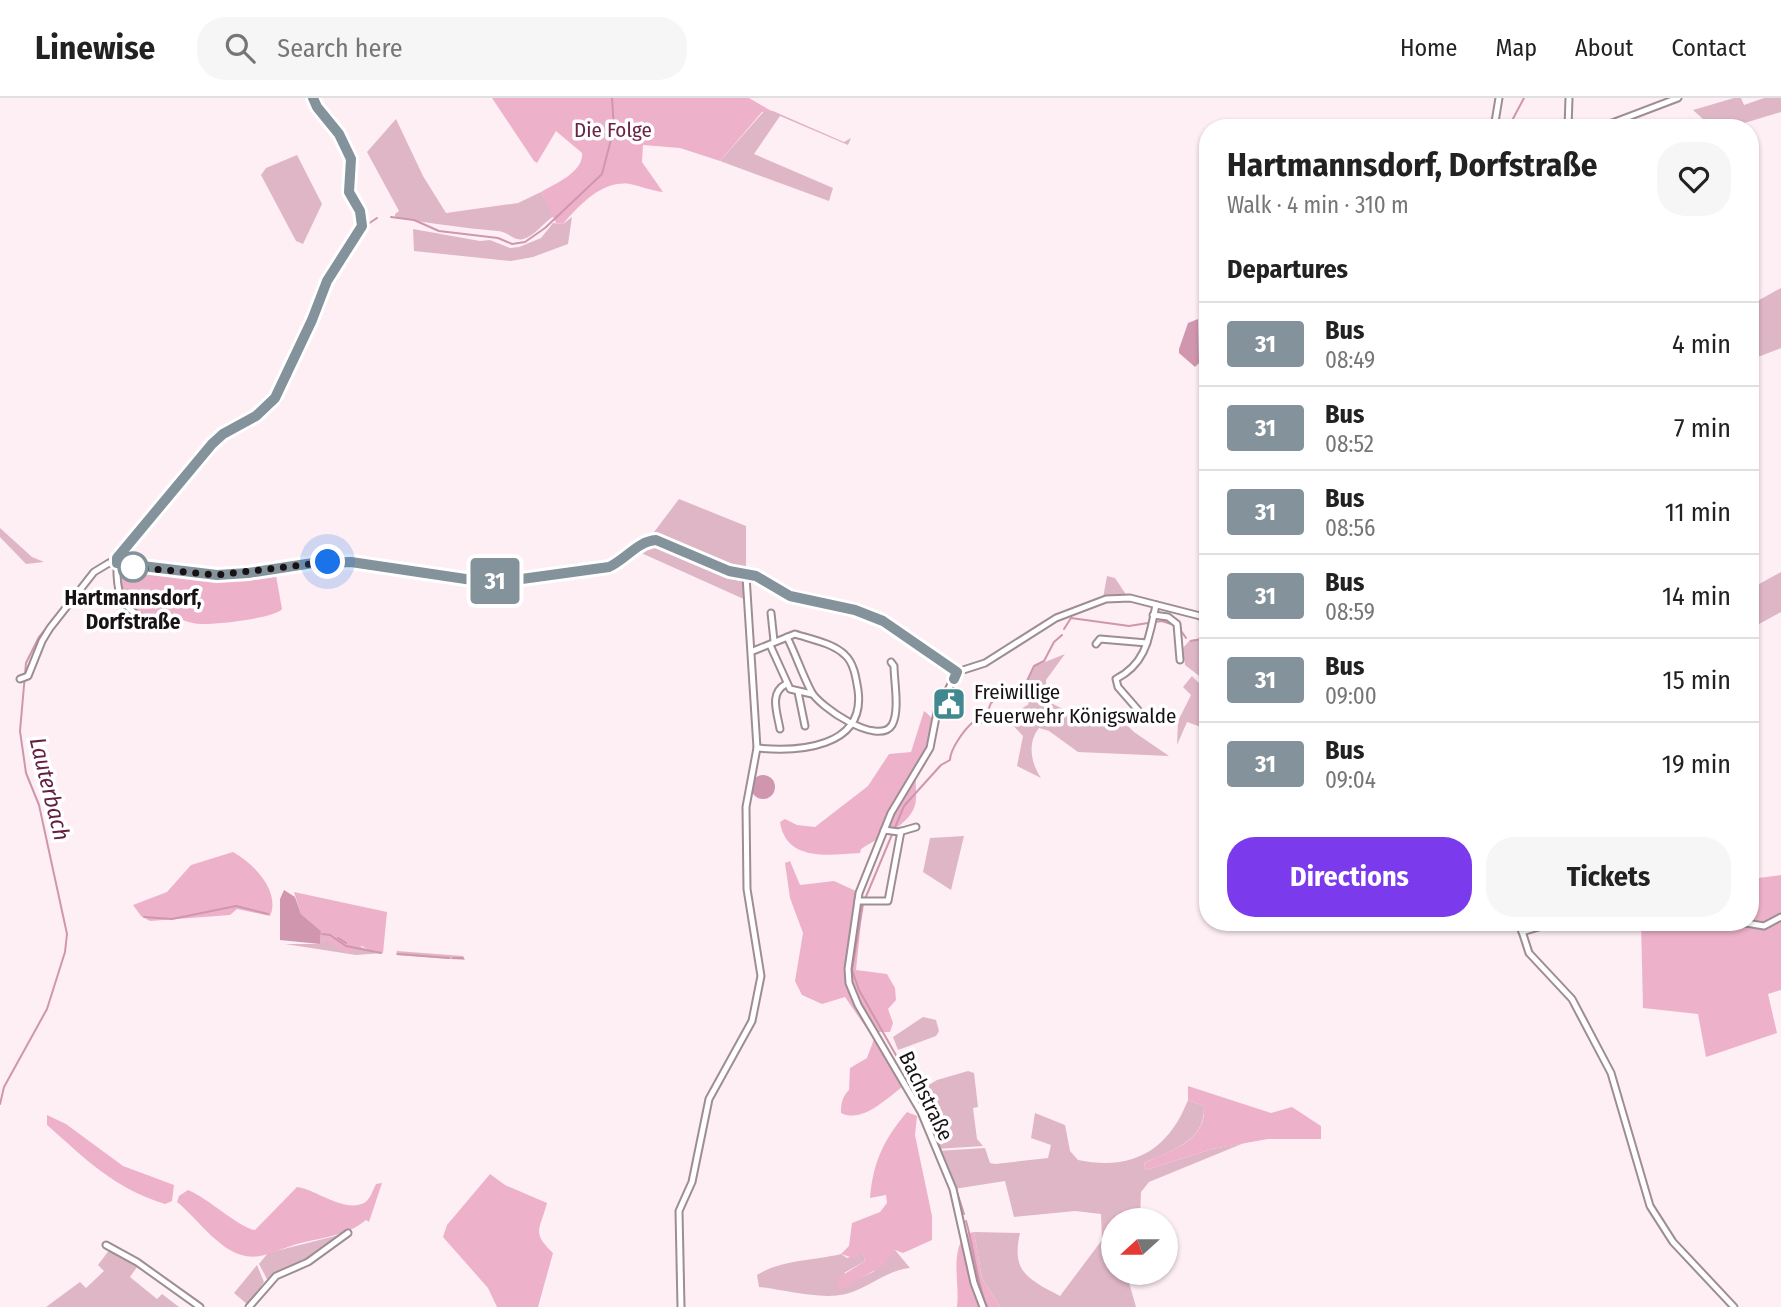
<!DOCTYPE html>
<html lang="en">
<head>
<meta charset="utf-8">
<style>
  body { margin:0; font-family:"Fira Sans Condensed",sans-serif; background:#f6f6f6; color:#222; height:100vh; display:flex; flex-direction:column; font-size:26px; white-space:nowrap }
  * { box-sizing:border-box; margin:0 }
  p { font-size:23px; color:#767676 }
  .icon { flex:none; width:38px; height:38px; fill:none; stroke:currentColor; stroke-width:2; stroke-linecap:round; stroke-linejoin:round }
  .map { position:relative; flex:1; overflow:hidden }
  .sheet { position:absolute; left:1199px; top:21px; width:560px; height:812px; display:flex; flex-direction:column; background:#fff; border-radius:28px; box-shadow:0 2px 5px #0004 }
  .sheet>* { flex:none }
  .badge { padding:0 14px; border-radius:5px; font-size:24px; line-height:46px }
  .needle { width:46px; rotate:249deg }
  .controls { position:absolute; left:1101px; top:1110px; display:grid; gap:14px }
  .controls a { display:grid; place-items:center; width:77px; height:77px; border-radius:50%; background:#fff; box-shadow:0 2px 5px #0004; font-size:35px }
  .you { position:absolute; width:35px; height:35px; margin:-18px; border:5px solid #fff; border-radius:50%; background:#1a73e8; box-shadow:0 0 0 10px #1a73e833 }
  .map>.badge { position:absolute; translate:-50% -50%; box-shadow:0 0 0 4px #fff }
  h2 { padding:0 28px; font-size:26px; line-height:63px }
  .round { display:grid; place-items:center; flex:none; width:74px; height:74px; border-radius:28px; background:#f6f6f6 }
  .overview { display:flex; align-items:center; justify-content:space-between; height:119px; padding:0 28px }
  h1 { font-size:33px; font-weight:700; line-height:52px }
  .cta { display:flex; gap:14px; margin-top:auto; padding:14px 28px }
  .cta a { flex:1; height:80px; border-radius:28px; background:#7c3aed; color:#fff; font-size:28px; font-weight:700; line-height:80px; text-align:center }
  .cta a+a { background:#f6f6f6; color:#222 }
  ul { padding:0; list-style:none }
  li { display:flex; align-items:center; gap:21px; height:84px; padding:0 28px; border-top:2px solid #e0e0e0 }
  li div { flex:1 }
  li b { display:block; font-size:26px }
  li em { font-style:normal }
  li .badge { min-width:77px; font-weight:700; text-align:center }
  header { display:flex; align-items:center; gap:42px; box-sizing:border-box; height:98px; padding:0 35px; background:#fff; border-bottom:2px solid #e0e0e0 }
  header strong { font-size:33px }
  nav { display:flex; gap:38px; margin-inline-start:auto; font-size:24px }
  .search { width:490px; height:63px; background:#f6f6f6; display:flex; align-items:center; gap:18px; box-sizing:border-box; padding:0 24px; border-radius:28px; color:#767676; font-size:26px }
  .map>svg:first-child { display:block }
  .green { fill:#dfb6c6 }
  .forest { fill:#edb2c9 }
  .water { fill:#cf96ad }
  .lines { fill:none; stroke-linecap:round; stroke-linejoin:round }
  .stream { stroke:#cf96ad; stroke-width:2 }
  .minor-casing { stroke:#9e8d93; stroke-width:9 }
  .minor { stroke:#fff; stroke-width:5 }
  .line-casing { stroke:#fff; stroke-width:16 }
  .line { stroke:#83929b; stroke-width:10 }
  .walk { stroke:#181214; stroke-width:7; stroke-dasharray:0 12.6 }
  .stop-dot { fill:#fff; stroke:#83929b; stroke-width:3.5 }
  .labels { text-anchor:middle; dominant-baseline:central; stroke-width:7; stroke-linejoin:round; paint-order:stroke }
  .park-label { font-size:21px; fill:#692446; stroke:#fff }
  .stop-label { font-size:21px; font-weight:bold; fill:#181214; stroke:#fff }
  .poi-label { font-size:21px; fill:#181214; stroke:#fff; text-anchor:start }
  .street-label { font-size:21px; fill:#181214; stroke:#fff }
  .water-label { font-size:23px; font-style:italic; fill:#642042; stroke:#fff }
</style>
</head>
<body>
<header>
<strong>Linewise</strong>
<div class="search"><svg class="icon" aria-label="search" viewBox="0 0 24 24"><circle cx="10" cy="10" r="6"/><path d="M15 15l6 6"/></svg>Search here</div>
<nav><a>Home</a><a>Map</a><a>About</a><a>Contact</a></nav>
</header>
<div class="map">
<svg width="1781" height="1209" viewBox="0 0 1781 1209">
  <rect width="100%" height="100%" fill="#feeff4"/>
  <g class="green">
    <path d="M1734,0h7l3,7 20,-7h17v14l-53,16 -29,-2 4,-7 -10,-9z"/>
    <path d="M765,12l8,1 71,31 7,-4 -3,7 -68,-29 -26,38 79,34 -4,13 -109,-40z"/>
    <path d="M396,21l27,57 23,37 72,-10 23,-11 13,24c-10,6 -19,20 -31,23 -8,3 -16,-8 -25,-8 -35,-3 -68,-8 -103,-13v-4l4,-3 -32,-59z"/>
    <path d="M297,57l25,49 -19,40 -7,-3 -35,-66 5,-7z"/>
    <path d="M572,119l-4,27 -35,13 -22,4 -97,-10 -1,-22 67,12 10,-1 20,8 9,-1 22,-9 12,-15 10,1z"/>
    <path d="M1781,190v60l-31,12v-55z"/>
    <path d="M679,401l67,27v74l-107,-48z"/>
    <path d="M0,430l32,29 12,5 -18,2 -26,-27z"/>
    <path d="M1781,474v40l-31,17v-40z"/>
    <path d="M1107,478l8,2 12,18 -24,2z"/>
    <path d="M1207,539v79l-3,12 -17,-6 -10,23 1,-24 13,-26 -8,-8 9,-11 10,10 5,-4 -22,-17 -2,-17 7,-8z"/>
    <path d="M1065,556l-19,26v13l5,10 26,13 42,1 15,15 35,24 -91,-4 -29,-21 -10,-3c-12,15 -8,35 2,50l-24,-12 6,-30 -17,-18 23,-14 -13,-14 12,-10 7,-14z"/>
    <path d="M964,738l-13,54 -28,-18 7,-34z"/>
    <path d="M321,833l55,22h7l-27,2 -71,-11h35z"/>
    <path d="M397,853l66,5 2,4 -69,-5z"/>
    <path d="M923,919l13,3 3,11 -3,5 -38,14 -5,-13z"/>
    <path d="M968,973l6,2 4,34 -5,1 4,31 6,7 -47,3 -20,-56 21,-13z"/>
    <path d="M1188,1002l16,6c2,35 -33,45 -60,57l2,7 66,-21 32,-6 -95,39 -8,10 -1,28h-27v52h13l10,35h-136l-18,-29 -8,-46 46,1c-9,39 8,46 40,63l42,-56 -1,-26 -26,-3 -61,6 -9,-36 -51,8 -17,-38 48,-3 5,15 5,1 53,-6 3,-13 -20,-7 4,-25 30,12 5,26 8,9c54,11 90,-9 110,-60z"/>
    <path d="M343,1136l-32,24 -43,23 -9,-17 9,-11z"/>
    <path d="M110,1151l29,15 -9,13 27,22 5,-5 17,13h-133l34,-25 6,6 18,-17 -6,-6z"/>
    <path d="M895,1152l15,18c-23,2 -41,20 -64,26 -26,6 -61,-4 -87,-7l-2,-12c26,-16 56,-14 84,-21l6,4 16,-6 2,9 -21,12 14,6 15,-7z"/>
    <path d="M257,1167l7,17 -16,23 -14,-12z"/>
  </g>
  <g class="forest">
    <path d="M492,0h257l24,14h-11l-42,49 -40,-13 -37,-3 -1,17 21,30c-11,-1 -22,-6 -33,-8 -29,-4 -52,23 -67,40l-7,-1 -15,-31c14,-8 43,-20 41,-39l-26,-22 -19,32 -3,-2z"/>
    <path d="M118,467l88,10 69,-5 7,39c-5,9 -77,18 -89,14 -7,-1 -13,-5 -21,-6 -14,0 -30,6 -42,-5 -12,-13 -11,-30 -12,-47z"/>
    <path d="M924,613c25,17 0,43 -7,63 -4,14 4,27 -7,41 -11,15 -34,24 -49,34l-1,4c-31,2 -74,9 -80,-31l5,-3 12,6 18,2 53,-41 21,-32 22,-2z"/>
    <path d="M233,754c20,11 48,39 37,64l-33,-7 -7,6 -80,6 -9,-5 -8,-11 34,-13 24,-27z"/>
    <path d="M790,763l10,24 34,-4 24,11 5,11 -7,67 31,4 8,14 1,12 -8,9 5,14 -3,9h-21l-24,-35 -23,7 -20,-9 -7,-14 8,-48 -13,-35 -5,-35z"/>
    <path d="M1781,777v115l-13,4 9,39 -71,24 -8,-43 -55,-6 -2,-86h109v-43z"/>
    <path d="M294,794l93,20 -4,41 -12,-1 -9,-6 -13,8 -22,-13 -5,2 -1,-12 -20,-17z"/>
    <path d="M874,941l7,2 25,43c-18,13 -43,40 -65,29 0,-10 1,-16 8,-23l1,-22 17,-10z"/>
    <path d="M1188,988l83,27 21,-6 29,19v13h-53l-56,10 -66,21 -2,-7c26,-12 63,-22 60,-57l-16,-6z"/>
    <path d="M907,1014l10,4 -2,19 17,81v24l-29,13 -8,-3 -11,15 -44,25 -3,-4 1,-8 27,-17 -2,-8 -10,5 -12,-4 8,-8 3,-23 28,-11 7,-9 -1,-8 -16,3c3,-36 14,-59 37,-86z"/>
    <path d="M47,1017l19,9 57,42 51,19 -2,16 -7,3c-53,-17 -78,-44 -118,-79z"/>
    <path d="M490,1076l15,11 42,18c-7,27 -16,29 6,50l-15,54h-41l-9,-19 -45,-51 4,-12z"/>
    <path d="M382,1085l-13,39 -3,-2c-19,16 -42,17 -65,23 -13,3 -27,10 -41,13 -34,7 -60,-36 -83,-54l2,-6 9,-6c20,8 53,39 67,40l42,-43c18,2 47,26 67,16 6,-3 9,-13 12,-19z"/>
    <path d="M974,1134l8,46 18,29h-43c3,-25 -7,-51 8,-73z"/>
  </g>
  <g class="water">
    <path d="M1198,221l1,44 -4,4 -16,-14v-4l9,-26z"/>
    <circle cx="763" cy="689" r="12"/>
    <path d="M284,792l11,7 6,17 20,17 -1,13 -40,-4v-41z"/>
  </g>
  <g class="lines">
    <g class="stream">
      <path d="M1508,30l16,-30"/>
      <path d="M391,119l23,3 25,11 59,7 14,6 13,-2 20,-14 57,-54 12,-46 -2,-30"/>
      <path d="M329,186l39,-60 9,-6"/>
      <path d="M309,235l11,-27"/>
      <path d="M267,309l14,-5 3,-17"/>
      <path d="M93,472l20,-14 64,-76"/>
      <path d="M1155,524l7,-1 12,4"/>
      <path d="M1179,530l7,10"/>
      <path d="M1064,531l7,-11 58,8 19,-3"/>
      <path d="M1191,543l17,-3"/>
      <path d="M865,801l39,-93 37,-41 9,-5c0,-10 13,-29 22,-37h11l8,-20 36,-22 7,-15 10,-5 10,-19 8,-7"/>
      <path d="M863,806l-11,66 7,20 38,67 12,9 12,18"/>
      <path d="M144,819l28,2 64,-13 32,8"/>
      <path d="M322,836l8,1 16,11 35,7"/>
      <path d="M338,840l8,5"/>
      <path d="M398,856l51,4"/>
      <path d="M453,860h10"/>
      <path d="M924,992l18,65"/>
      <path d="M0,1006l4,-17 43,-78 18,-57 2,-18 -28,-129 -13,-32 -6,-42 6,-68 13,-26 20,-25"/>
      <path d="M956,1091l8,25"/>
      <path d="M966,1123c9,30 9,57 21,86"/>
    </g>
    <defs>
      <g id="minor">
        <path d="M1494,30l5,-30"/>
        <path d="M1568,30l1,-30"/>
        <path d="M1599,30l79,-30"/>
        <path d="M771,515l3,28"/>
        <path d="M1153,517l15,2 9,7 3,36"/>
        <path d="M147,522c-30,-13 -31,-33 -30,-62l99,-119 40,-23 19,-18 37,-77 15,-40 35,-55c1,-13 -8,-18 -12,-30 -4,-13 5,-25 1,-38 -9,-25 -30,-39 -38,-60"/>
        <path d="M787,539c9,18 15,37 24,54 7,15 67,56 81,34 8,-14 2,-44 2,-59l-3,-4"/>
        <path d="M1096,546l4,-5 47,4"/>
        <path d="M770,547l20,44 22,5"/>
        <path d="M753,553l42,-17c15,5 38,9 50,21 9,8 11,23 13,35 8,58 -60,62 -101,58"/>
        <path d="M957,574l-20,40 -7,36 -39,65 -32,80 -11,76 1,14 9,22 63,107 32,77 21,94 9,24"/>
        <path d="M20,581l8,-3 14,-35 8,-13 44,-56 15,-9 108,12 31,-1 65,-11 38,-1 128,19h28l102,-14 36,-25 11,-2 73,31 27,5 34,20 65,13 28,11 74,52 28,-9 71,-45 50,-19 24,-1 78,20"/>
        <path d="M798,594l7,34"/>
        <path d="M1138,612l-20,-23 -2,-8c31,-16 33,-42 40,-74"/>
        <path d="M780,631c-3,-17 -11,-36 6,-45"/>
        <path d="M884,732l15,2 17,-5"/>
        <path d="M858,803h30l13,-70"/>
        <path d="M1519,824l10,31 43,46 39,74 39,133 23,36 61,65"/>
        <path d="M1740,824l24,4 17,-9"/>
        <path d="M1522,834l33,-10"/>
        <path d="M106,1147l31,17 63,45"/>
        <path d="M249,1209l27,-31 32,-14 40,-29"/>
        <path d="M681,1209l-2,-96 13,-29 17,-83 43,-78 9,-45 -14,-87 -1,-82 11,-59 -11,-172"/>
      </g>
    </defs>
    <use href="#minor" class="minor-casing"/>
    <use href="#minor" class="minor"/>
  </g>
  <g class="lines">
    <defs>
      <path id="line" d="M313,0l4,9 22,27 12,25 -2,33 11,19 2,15 -35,55 -15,39 -37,78 -19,18 -33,18 -11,10 -95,114v5l100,12 31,-2 65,-10 38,-1 128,19h28l102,-14c16,-7 29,-26 47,-27l73,31 27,5 34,20 65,14 28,11 74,51 -3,7"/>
    </defs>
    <use href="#line" class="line-casing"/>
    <use href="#line" class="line"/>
    <path class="walk" d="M133,469l84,8 111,-13"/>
  </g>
  <defs>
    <symbol id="civic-square" viewBox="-11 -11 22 22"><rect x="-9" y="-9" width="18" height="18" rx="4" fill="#41898f" stroke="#fff"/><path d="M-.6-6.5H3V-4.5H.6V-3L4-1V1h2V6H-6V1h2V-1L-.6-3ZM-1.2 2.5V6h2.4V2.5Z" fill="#fff"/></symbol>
  </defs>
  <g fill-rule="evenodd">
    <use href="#civic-square" x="930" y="587" width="38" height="38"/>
  </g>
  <circle class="stop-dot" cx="133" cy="469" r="14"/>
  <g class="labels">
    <g class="park-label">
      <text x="613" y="32">Die Folge</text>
    </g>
    <g class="stop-label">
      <text x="133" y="500">Hartmannsdorf,<tspan x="133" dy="24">Dorfstraße</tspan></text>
    </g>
    <g class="poi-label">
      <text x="974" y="594">Freiwillige<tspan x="974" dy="24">Feuerwehr Königswalde</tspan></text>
    </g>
    <g class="street-label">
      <text transform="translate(926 998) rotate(64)">Bachstraße</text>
    </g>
    <g class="water-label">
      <text transform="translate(50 691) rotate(76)">Lauterbach</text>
    </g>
  </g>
</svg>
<div class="controls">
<a><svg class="needle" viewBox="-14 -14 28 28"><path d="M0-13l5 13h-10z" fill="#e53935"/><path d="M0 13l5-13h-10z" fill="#767676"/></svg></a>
</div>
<div class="you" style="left:328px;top:464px"></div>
<b class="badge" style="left:495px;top:483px;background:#83929b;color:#fff">31</b>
<section class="sheet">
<div class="overview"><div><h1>Hartmannsdorf, Dorfstraße</h1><p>Walk · 4 min · 310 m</p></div><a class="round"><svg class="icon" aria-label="heart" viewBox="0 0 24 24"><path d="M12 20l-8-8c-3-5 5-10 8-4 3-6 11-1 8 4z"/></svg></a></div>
<h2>Departures</h2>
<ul>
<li><span class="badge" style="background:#83929b;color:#fff">31</span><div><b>Bus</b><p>08:49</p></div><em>4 min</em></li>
<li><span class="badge" style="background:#83929b;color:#fff">31</span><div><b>Bus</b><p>08:52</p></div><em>7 min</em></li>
<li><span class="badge" style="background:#83929b;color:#fff">31</span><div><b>Bus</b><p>08:56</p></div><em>11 min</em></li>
<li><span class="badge" style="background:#83929b;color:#fff">31</span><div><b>Bus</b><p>08:59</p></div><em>14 min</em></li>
<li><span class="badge" style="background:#83929b;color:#fff">31</span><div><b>Bus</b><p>09:00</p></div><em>15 min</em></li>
<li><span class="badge" style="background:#83929b;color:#fff">31</span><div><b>Bus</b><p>09:04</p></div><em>19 min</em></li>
</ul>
<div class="cta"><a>Directions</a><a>Tickets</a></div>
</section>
</div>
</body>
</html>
